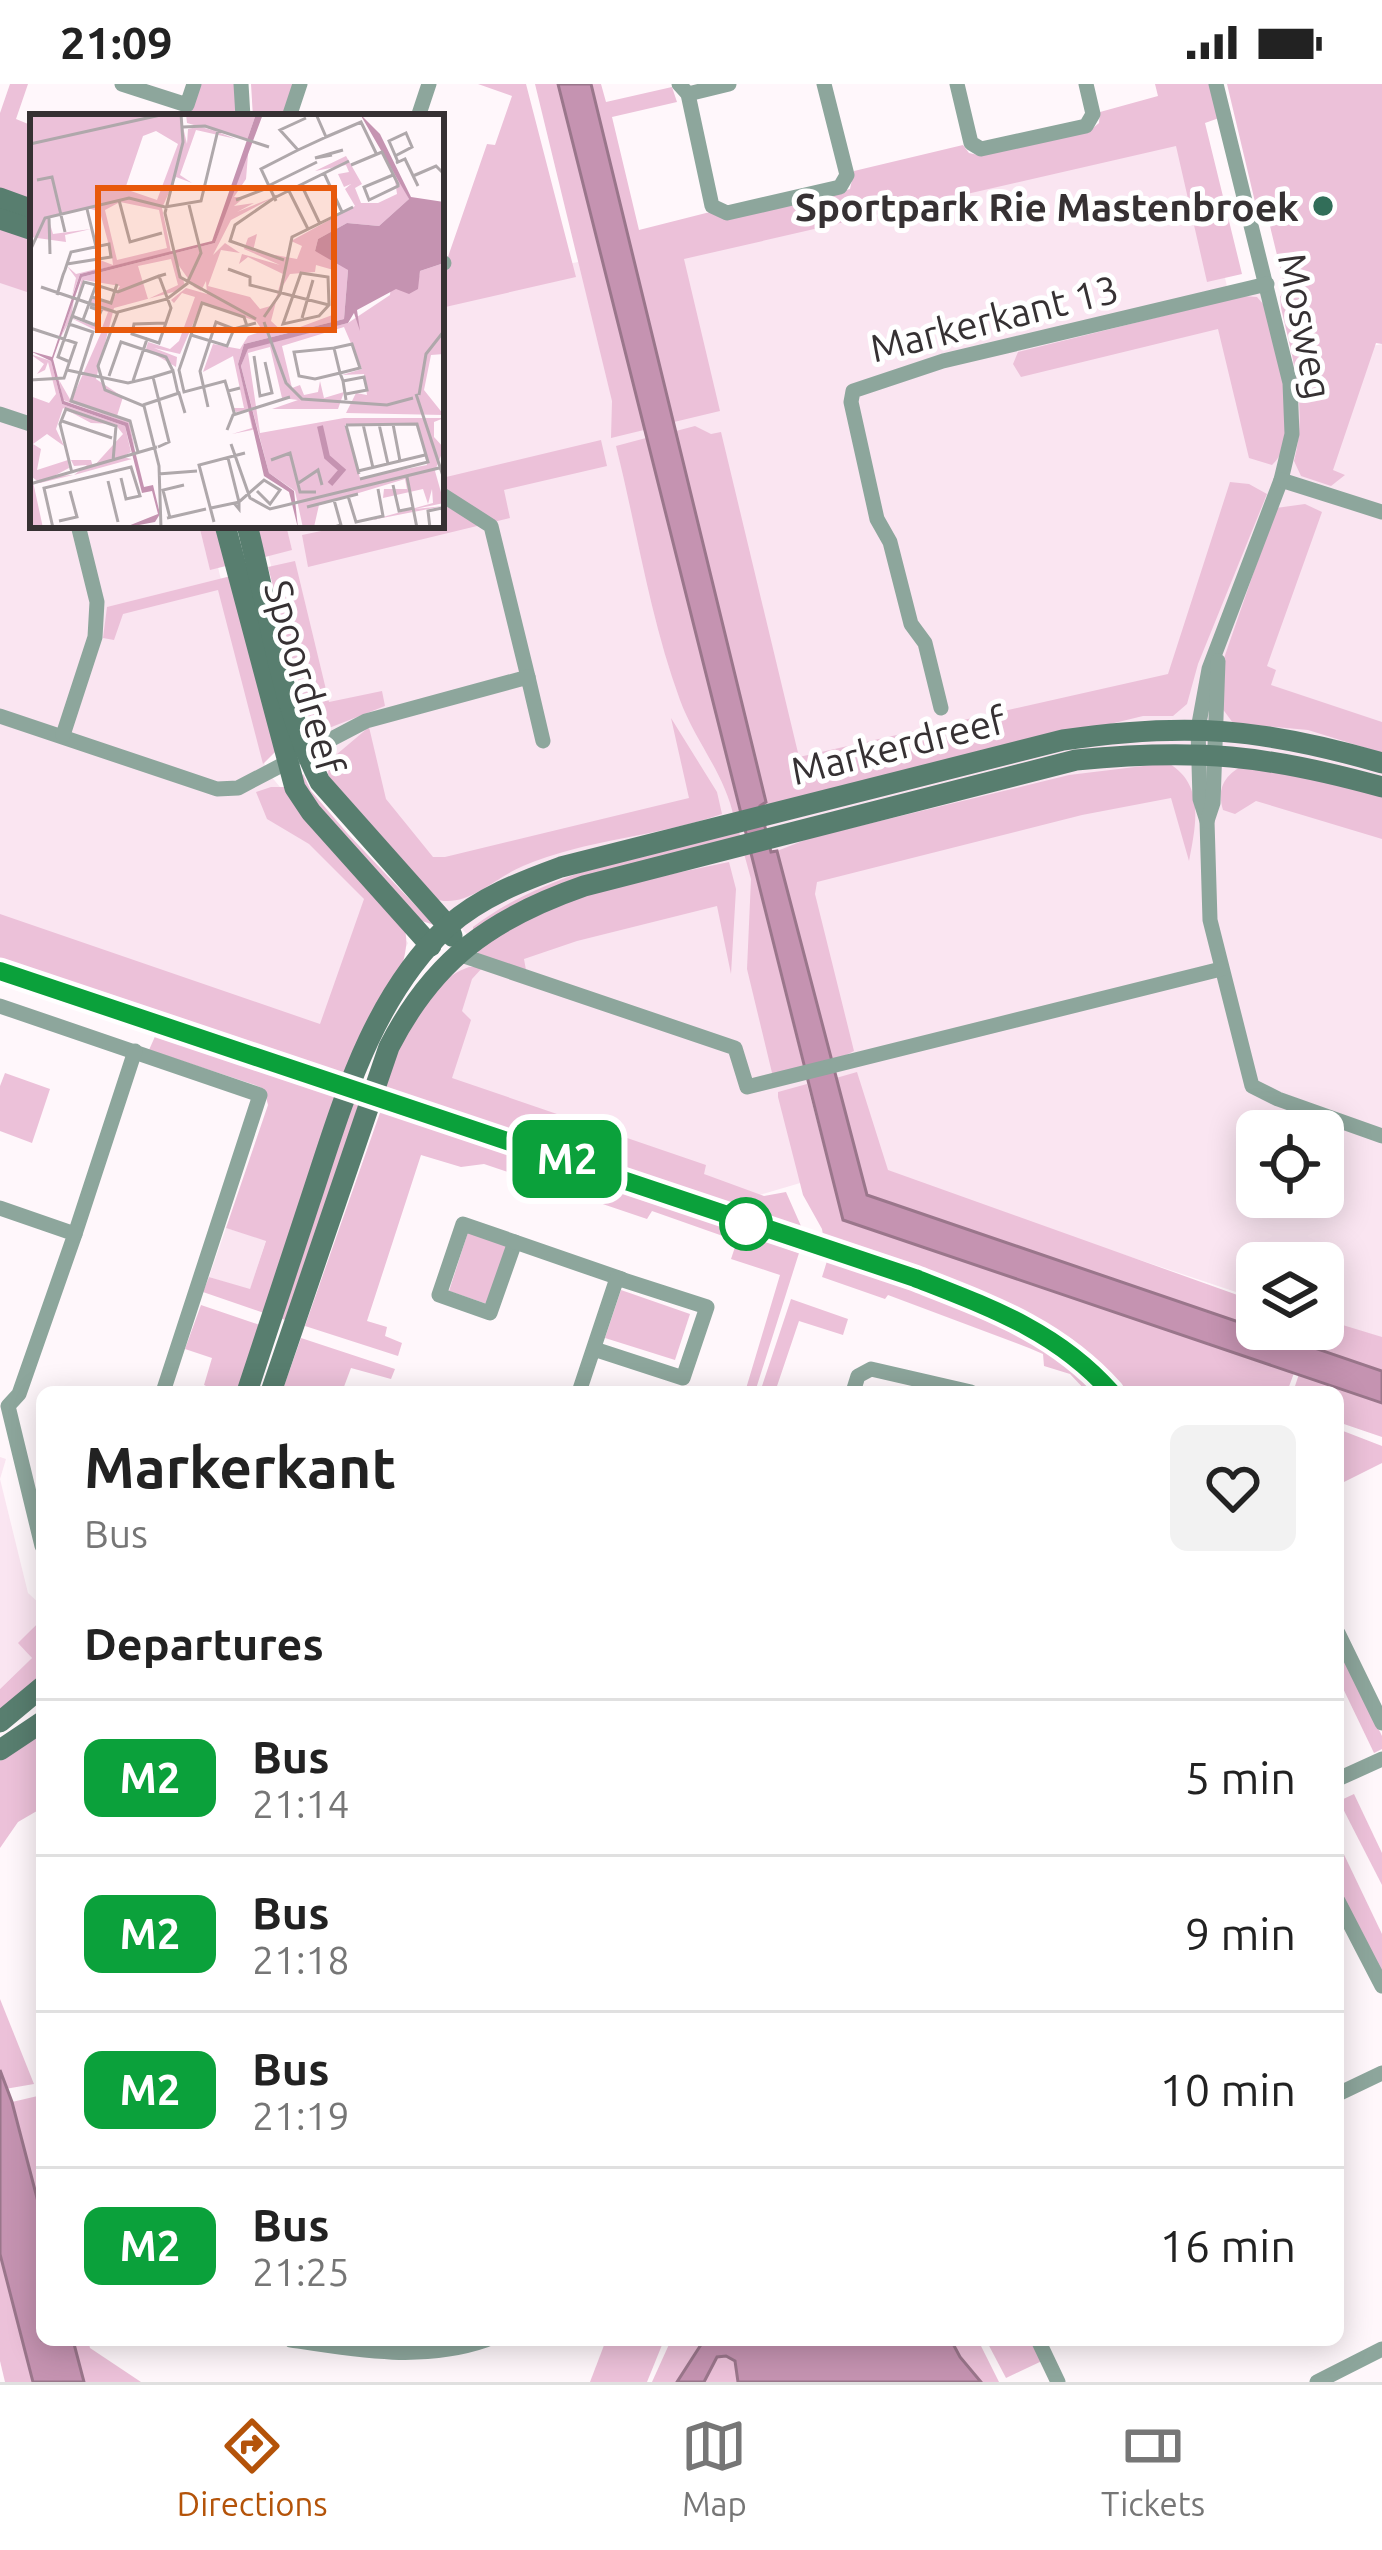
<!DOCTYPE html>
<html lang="en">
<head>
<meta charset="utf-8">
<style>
  body { margin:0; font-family:Ubuntu,sans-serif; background:#f2f2f2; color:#222; height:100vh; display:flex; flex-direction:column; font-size:45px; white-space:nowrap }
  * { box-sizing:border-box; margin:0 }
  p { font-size:39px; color:#767676 }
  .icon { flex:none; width:66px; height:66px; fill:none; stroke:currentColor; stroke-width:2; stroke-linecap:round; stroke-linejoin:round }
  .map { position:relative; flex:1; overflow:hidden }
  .side { position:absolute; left:36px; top:1302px; width:1308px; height:960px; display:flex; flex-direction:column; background:#fff; border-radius:18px; box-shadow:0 6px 30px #0003 }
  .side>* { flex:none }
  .badge { padding:0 24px; border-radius:18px; font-size:42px; line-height:78px }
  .fabs { position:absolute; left:1236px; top:1026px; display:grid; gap:24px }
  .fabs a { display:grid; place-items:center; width:108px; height:108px; border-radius:18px; background:#fff; box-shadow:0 6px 30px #0003; font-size:60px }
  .map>.badge { position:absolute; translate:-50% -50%; box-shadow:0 0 0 6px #fff }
  h2 { padding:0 48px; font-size:45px; line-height:108px }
  .round { display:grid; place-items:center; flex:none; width:126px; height:126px; border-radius:18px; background:#f2f2f2 }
  .overview { display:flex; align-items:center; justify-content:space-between; height:204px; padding:0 48px }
  h1 { font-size:57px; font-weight:700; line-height:90px }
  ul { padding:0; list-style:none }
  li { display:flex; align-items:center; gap:36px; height:156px; padding:0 48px; border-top:3px solid #e0e0e0 }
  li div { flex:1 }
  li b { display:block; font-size:45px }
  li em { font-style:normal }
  li .badge { min-width:132px; font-weight:700; text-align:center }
  .status { display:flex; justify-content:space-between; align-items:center; height:84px; padding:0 60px; background:#fff; direction:ltr }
  .status svg { height:33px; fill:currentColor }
  .menu { display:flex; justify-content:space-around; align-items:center; height:168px; border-top:3px solid #e0e0e0; background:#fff; font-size:33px; color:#767676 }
  .menu a { display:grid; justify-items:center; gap:6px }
  .menu .active { color:#b45309 }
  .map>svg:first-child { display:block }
  .built { fill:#fae5f1; fill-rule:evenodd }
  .green { fill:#ecc1d9 }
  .water { fill:#c593b1; stroke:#9a768b; stroke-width:3 }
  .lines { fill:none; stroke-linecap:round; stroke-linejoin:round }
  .street { stroke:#8da69c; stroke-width:15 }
  .secondary { stroke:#587e6f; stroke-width:21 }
  .line-casing { stroke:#fff; stroke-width:27 }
  .line { stroke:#0ba13b; stroke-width:18 }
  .poi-dot { fill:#326e59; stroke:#fff; stroke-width:4.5 }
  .stop-dot { fill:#fff; stroke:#0ba13b; stroke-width:6 }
  .labels { text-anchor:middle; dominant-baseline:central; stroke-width:10; stroke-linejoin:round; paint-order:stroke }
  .poi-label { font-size:39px; font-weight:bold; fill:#363133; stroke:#fff; text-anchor:end }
  .street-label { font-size:39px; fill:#363133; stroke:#fff }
  .inset-river { fill:none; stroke:#c593b1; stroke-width:6 }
  .inset-road { fill:none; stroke:#afa8ab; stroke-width:3 }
  .view { fill:#e8590c; fill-opacity:0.15; stroke:#e8590c; stroke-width:6 }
  .inset-edge { fill:none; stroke:#363133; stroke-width:6 }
</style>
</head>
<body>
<div class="status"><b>21:09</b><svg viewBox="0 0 49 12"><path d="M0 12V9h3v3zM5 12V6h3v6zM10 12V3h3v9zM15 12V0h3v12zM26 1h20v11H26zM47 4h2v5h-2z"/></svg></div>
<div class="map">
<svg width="1382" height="2298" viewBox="0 0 1382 2298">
  <rect width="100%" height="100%" fill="#fff7fb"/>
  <g class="built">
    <path d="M1193,57l36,154 38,-11 8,81 107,-21v997l-59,-20v-58h-66v36l-399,-133 -129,38 -340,-120 50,-96 38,-42 -157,-181 -59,-240h180v-236zM1257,1047h66v66h-66z"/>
    <path d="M0,162l33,12v267h175l58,245 142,173 -50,106 -358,-113z"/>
    <path d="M226,1144l40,12 -16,50 -41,-13z"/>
    <path d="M0,1373l6,2 -6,20 28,114 14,13v12l-23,25 13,15 -32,31z"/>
  </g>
  <g class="green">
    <path d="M10,0h18l-12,35 17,7v75l-33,-11v-77z"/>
    <path d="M199,0h35l3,33h-47z"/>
    <path d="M251,0h47l-12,33h-33z"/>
    <path d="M478,0h48l50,193 -135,31v-31l46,-133 8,1 17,-49z"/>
    <path d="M535,0h23l86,346 -33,8 1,-37z"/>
    <path d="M591,0h10l5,18 66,-15 5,15 -65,15 27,113 71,-18 122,-18 18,-5 4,-18 109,-26 6,8 9,2 115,-27 6,-5 1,-11 58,-16 -3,-12h56l8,34 -14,5 37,151 -35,8 -31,-136 -492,113 36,152 -46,11z"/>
    <path d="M1227,0h155v260l-6,-1 -43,127 12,5 -14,11 -30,-10 -7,-15c14,-53 -1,-101 -13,-153l-1,-11 5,-9 -16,-66 -9,1z"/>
    <path d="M0,142l33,11 -3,56 -30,-10z"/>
    <path d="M1243,212l14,1 7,8c10,39 42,129 8,160l-23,-7 -31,-129 -197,48 -8,-13 5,-12z"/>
    <path d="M695,342l16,8 10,-2 78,325 369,-83 62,-192 19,2 18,10 -69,170 -11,40 -14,12h-30l-349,85 -34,5 5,-4 -89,-371z"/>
    <path d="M646,354l94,375 -6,5c-9,-44 -39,-77 -54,-118 -30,-82 -43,-170 -64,-254z"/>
    <path d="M601,356l6,26 -103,24 6,28 -202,49 -6,-32 48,-10h91l1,-47z"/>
    <path d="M1305,420l17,8 -55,154 9,4 -5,15 111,37v31l-74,-23 -75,-7 -14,-19 4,-43 53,-153z"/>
    <path d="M199,441h19l8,41 -16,4z"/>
    <path d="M257,441h29l6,25 -27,7z"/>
    <path d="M295,477l34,141 53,-11 3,15 -56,22h-11l-11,-14 -39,-147z"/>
    <path d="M235,491l43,174 -15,15 -45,-174 -95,24 -9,26 -11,-2 4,-31z"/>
    <path d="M671,634l46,74 5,22c-65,23 -136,25 -199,52 -29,12 -61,47 -92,31l-98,-110 -5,-13 2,-14 39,-33 17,72 47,58h12l244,-59z"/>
    <path d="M1168,679c37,21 28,62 21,98l-18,-63 -89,17 -265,67 -2,12 39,157 -22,11 -55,-211 33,-13 259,-63z"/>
    <path d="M1247,679l135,33v43l-126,-38 -21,13 -12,-4c-7,-24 3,-36 24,-47z"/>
    <path d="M303,690l8,17 37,43 86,91 -12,-4 -108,-121 -14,-22z"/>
    <path d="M271,703h17l117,144c10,34 -41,114 -57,147l-348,-118v-46l320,110 44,-125 -55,-55 -42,-25 -11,-27z"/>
    <path d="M739,748l2,6 5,-1 58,232 -31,8 -26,-108 4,-90 -11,-40 -267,93v-5c71,-55 179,-75 266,-95z"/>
    <path d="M729,778l7,27 -5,85 -14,-68 -140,35 -53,18 2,11 -48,-16v-6l9,-9 103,-48z"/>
    <path d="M469,883h14l-11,12 -10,32 9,9 -19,58 254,87 -2,9 60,22 22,-4 15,34 -71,-22 -5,6 -342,-123c18,-42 39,-104 86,-120z"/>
    <path d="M157,948l185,61 -78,220 -61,-21 6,-15 41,12 16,-48 -40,-13 42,-123 -4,-16 -9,-4 -106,-35z"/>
    <path d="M857,988l31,98 369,132v27h49l-4,16 -435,-149 -31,-118z"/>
    <path d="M5,989l45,16 -18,54 -32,-12v-45z"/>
    <path d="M807,1000l36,136 451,153 -7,19h-162l-52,-52 -47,-28 -202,-70 -2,-13 -19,-34 -25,-98v-5z"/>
    <path d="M354,1015l6,1 -72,221 -8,-3z"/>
    <path d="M382,1023l417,146 -44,139h-10l35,-117 -49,-16 6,-18 -85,-30 -5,8 -163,-55 -23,3 -40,-12 -54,166 20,6 -2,9 17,7 -4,13 -93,-30z"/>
    <path d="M468,1148l40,14 -21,58 -38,-13z"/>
    <path d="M827,1177c97,31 208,54 279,131h-19l-17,-18 -26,-8 -1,-12 -14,-6 -141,-53 -3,4 -63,-22z"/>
    <path d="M621,1206l69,24 -15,46 -70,-22z"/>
    <path d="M791,1215l57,20 -5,16 -44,-14 -24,71h-15z"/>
    <path d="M201,1221l59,20 -20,67h-33l1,-5 -4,-2 8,-27 -27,-9z"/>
    <path d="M1323,1235l59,18v34l-68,-23z"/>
    <path d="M301,1254l94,31 -4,10 -40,-11 -9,24h-60z"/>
    <path d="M1299,1290l83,29v34l-44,-15v-30h-45z"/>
    <path d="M1338,1345l44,17v17l-42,21z"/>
    <path d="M42,1535v63l-42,32v-25l32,-31 -14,-15z"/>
    <path d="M1338,1562l44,90v13l-8,4 -36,-75z"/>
    <path d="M42,1646v78l-24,14 -18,26v-87z"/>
    <path d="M1354,1710l28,59v32l-43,-84z"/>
    <path d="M1338,1758l44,92v52l-44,-89z"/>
    <path d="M0,1915l34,85 -29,5 -5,-19z"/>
    <path d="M42,2011v122l-30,-115z"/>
    <path d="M0,2170l33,128h-28l-5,-21z"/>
    <path d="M73,2256h15l2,8 51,34h-57z"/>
    <path d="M606,2256h58l-17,42h-57z"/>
    <path d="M671,2256h33l-27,42h-25z"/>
    <path d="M951,2256h27l21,42h-18l-20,-23z"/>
    <path d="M986,2256h46l10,21 -36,17z"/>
    <path d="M726,2271l9,6 3,21h-34l13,-25z"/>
  </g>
  <g class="water">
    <path d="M558,0h33l175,718 -6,4 11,46 6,-1 90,344 515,176v32l-539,-183z"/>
    <path d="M0,1986l12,32 30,115v123h31l11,42h-51l-33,-128z"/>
    <path d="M704,2256h247l9,17 21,25h-243l-3,-21 -9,-5 -9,1 -13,25h-27z"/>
  </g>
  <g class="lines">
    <g class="street">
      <path d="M122,0l65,21 7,-21"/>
      <path d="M241,0l2,33"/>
      <path d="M679,0l9,10 24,112 15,7 113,-26 7,-12 -23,-91"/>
      <path d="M957,0l14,59 10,6 105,-23 7,-12 -7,-30"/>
      <path d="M1216,0l74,299 2,51 -11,46 -72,189 -11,60 2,70 7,22 3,99 42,166 26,13 104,37"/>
      <path d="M688,10l41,-10"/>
      <path d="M289,33l11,-33"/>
      <path d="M418,33l11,-33"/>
      <path d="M441,179h3"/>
      <path d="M0,330l33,11"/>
      <path d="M1281,396l101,32"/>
      <path d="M441,410l50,32 37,151"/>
      <path d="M941,624l-16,-65 -14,-19 -21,-82 -13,-23 -26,-117 2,-11 90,-30 324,-77"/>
      <path d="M0,632l217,73 21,-1 128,-67 162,-44 15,64"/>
      <path d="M63,651l32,-98 2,-35 -19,-77"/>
      <path d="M1207,737l6,-18 5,-142"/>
      <path d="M458,870l277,94 12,39 474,-118"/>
      <path d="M0,922l260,89 -97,297"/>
      <path d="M0,1124l75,26 -56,160 -11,12 34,140"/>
      <path d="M463,1140l52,18 -25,71 -51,-18z"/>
      <path d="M75,1150l60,-183"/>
      <path d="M515,1158l107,37"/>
      <path d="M579,1308l38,-114 90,29 -24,71 -89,-29"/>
      <path d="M853,1308l5,-16 13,-7 100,23"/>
      <path d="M1338,1549l44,90"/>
      <path d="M1338,1695l44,-20"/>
      <path d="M1338,1817l44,85"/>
      <path d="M1338,2010l44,-21"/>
      <path d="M291,2256c64,10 132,22 195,0"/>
      <path d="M1038,2256l20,42"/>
      <path d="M1317,2298l65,-33"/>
    </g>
    <g class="secondary">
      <path d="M0,114l33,12"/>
      <path d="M0,135l33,11"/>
      <path d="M225,441l70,263 16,24 120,134"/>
      <path d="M247,441c22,85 33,178 73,257l128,144 4,10"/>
      <path d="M247,1308c21,-64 42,-127 63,-191 32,-96 61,-203 138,-275 33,-29 72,-44 113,-59l502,-127c123,-18 200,-12 319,23"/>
      <path d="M271,1308l118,-345c45,-88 103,-129 195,-161l492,-126c121,-12 190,-5 306,27"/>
      <path d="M0,1638l42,-35"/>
      <path d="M0,1666l42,-28"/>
    </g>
  </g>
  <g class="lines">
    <defs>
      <path id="line" d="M0,887l915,307c74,29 142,53 196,114"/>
    </defs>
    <use href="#line" class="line-casing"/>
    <use href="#line" class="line"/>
  </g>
  <circle class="poi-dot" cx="1323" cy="122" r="12"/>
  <circle class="stop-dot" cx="746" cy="1140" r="24"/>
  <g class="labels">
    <g class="poi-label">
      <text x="1299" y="122">Sportpark Rie Mastenbroek</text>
    </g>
    <g class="street-label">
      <text transform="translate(994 234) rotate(-14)">Markerkant 13</text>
      <text transform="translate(1306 242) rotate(79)">Mosweg</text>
      <text transform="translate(305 593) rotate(74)">Spoordreef</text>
      <text transform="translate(898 661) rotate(-14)">Markerdreef</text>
    </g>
  </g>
  <g transform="translate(30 30)">
    <rect width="414" height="414" fill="#fff7fb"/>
    <path d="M0,0h150l7,30 1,-15 14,-3 34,13 -40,-9 -16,45 12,8 -16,-6 -14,31 9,44 -91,22 -8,22 4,-18 -9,-12 9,8 24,-6v-8l13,5 -1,-8 -12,-45 -12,-4 -40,9 5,17 38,-5 -26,6 1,7 -36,-5zM126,17l22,13 -21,56 -32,-11 18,-53zM90,88l39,8 8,38 -50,12 -12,-50zM156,0l65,1 5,-1 -9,26 -60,-17zM219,29l-3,36 -12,18h11l-11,9 20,-3 -17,9 37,-15 -43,23 -18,35 12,-12 15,10 -19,-3 -13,36 42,11 10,12 14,-4 9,-31 -35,-17 -9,7 3,-10 38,11 -36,-16 4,-11 9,-4 -4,17 44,8 5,-13 -11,-5 64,-35 -10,-17 6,-5 -7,3 -6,-13 11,-2 -3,-7 -31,6 31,-15 16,28 -7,4 6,15h17l19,-9 -4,-28 16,33 -30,27 -32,-3 -29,16 -3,12 22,10 -5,-6 8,1 8,14 -4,49 -100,25 -6,20 16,65 -2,1 -20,4 20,-6 -4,-18 -12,2 -3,-4h11l-11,-52 -30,16 10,-28 27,5 8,-13 15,-5 -7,-10 -54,-18 -22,51 -26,-6 23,9 -1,10 -30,-18 2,-7 22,7 9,-8 16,-44 -13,-4 -8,10 -3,-3 15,-12 21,6 -1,-13 -5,10 -7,-4 -17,-24 8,22 -15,14 7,-8 -63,17 -18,71 27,18 -6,19 12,5 6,28 -8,-26 -64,-23 -4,-20 12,21 30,-68 -30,-15 -10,19 13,-38 -3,19 31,10 6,-16 -18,-5 2,-10 19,6 9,-17 -36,-6 -7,18 5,-21 133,-34zM141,145l7,26 -30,14 -10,-33zM286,151l21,6 -2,43 -51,19 -13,-12 7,-27 12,-20 25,-2zM414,149v91l-13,1 -7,35 20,25 -98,-2 10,-20 11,2 -3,-21 -22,1 20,-6 -18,-42 -62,19 10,42 8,-3 4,10 14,-3 2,-11 4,17 20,-6 -6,17h-66l26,-9 -16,-2 -12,-51 -22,6 12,80 84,-15h100l-10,4v15l10,11 -9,23 9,32 -29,6 29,-3 -72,14 61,-17 -1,-14 -4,15 -5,-15 -40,9 1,-9h23l-2,-10 -86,26 -5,22 11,1h-22l-8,-37 -26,-18 -28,-107 7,-18 100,-25 42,-28 2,-21 27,4 -2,10 3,-17zM388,310l9,41 -67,13 -15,-53zM0,240l21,7 11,43 63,22 6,26 -9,5 10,2 -58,16 13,-10 -13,1 -3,-6h20l2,7 30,-33 -8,-10 -24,-1 -28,-15 -7,21 8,17 -17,-12 -14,10 8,5 -4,21 31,-10 1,8 -15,8 19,-1 -33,8 -8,-6 11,51h-13v-132l19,7 7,-9 -8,-32 -3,8 -8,4 7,-10z" fill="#ecc1d9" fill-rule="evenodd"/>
    <path d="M226,0h7l-48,129 -133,34 -29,82 11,42 64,22 16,64 9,-2 7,29 -5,8 -32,6 35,-14 -6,-23 -10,2 -17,-67 -63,-22 -11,-43 -21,-10 22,6 28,-83 132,-33zM330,0l20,20 31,63 33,5v61l-24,8 -2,18 -9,5 -13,-5 -39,21 3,21 -6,-18 -6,10 -100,26 -7,17 18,70 10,37 25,18 4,37 -9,-36 -25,-16 -26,-112 6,-20 100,-25 4,-49 -33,-19 3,-12 29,-16 32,3 30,-27z" fill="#c593b1"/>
    <path class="inset-river" d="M290,312l7,31 15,13 -12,14"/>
    <path class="inset-road" d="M151,0l2,28 -18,71 15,64 76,42M276,4l-26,12 18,20 28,-13 -10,-23M153,13l22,-1 64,21M296,23l35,-15 15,31M0,30l135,-30M302,41l-17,3 28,-8M365,42l17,-9 -6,-14 -17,8 9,21M366,49l9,-4 13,27M321,51l31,-13 16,32v2l-29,14 -5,-13 29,-12M294,59l18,39M383,62l23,-10 8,8M7,66l15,-3 13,55M271,70l19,40M240,71l47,-23M259,77l19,38M247,82l-42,29 -5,16 54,19M246,83l73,-36M89,86l11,42 32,-9M206,86l34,-13M246,87l-15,-32 37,-19M57,95l12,50M19,103l1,37M0,137l15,-33 84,-20 36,9 36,-6 17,-71M198,155l22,8v8l79,20M271,159l27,4 1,28 -10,11 -36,8zM158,167l13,-28 -12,-48M11,173l77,26M27,181l6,-20 2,-5 6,-18 38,-8 2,13 -44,7M62,183l19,6 6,-19M42,202l23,9 6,-14 -11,-4M234,203l16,-23 12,-57 61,-30M272,204l11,-38M53,206l13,-35 22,7 41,-16M234,208l22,61 16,16 85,6 26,-7M39,210l24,8 -22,69 59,20 8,31M0,214l46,15 -12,35 -34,2M161,221l36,11 7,-17M117,225l-15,-5 2,-10 31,-1M304,234l18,-4 8,24 -20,5 -25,6 -16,-3 -5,-24 40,-4 6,25 3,8 3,19M224,242l6,40 12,-3 -7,-31M40,248l-12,-5 18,-52 8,-23 12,3M414,255v37M37,256l61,13 25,-6 16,65 -11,5M79,262l12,-34 45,15 7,14M123,263l20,-6 5,22M103,267l14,-42 12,4 12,-35 -12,-32 7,-2M313,267l21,-4 3,13 -21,4M198,277l-3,-10 -41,11 -5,-22 23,-67 42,14 3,9M386,280l28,85M389,281l7,-41 18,-23M113,291l36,-12 6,20M178,293l-8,-36 16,-49 18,7 22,-6M205,302l-7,-25 12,-3M32,307l50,17M333,310l10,44M349,310l9,40M363,310l7,37M316,311l71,-1 11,38 -68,17M316,311l13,49M197,316l6,-15 57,-18M201,330l19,54 20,11 169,-41M198,344l11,44 25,-22 16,10 -10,14 -13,-13M241,346l19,-7 10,39h16M328,357l67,-16M42,359l-12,-49 6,-15 50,17 -3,35M128,360l39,-3M377,363l10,51M78,367l10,41M0,370l127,-37M267,370l21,-14 4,15M363,371l6,26 15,-3M318,382l8,26 27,-6 -5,-27M277,393l51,-13M181,394l28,-6v7l-5,-6M137,404l39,-9M140,404l-7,-28 21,-5M29,407l18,-4 -7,-26M184,408l-15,-57 46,-12M23,414l-9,-40 87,-21 9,29 -14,3 -5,-21M131,414l-2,-62 -15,-60 -39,-16 -7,-24 20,-54 49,-13 21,-16M301,414l10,-3 -7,-25M400,414l-2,-17 14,-3 2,11"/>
    <path class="view" d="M68,74h236v142h-236z"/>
    <rect width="414" height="414" class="inset-edge"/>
  </g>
</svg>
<div class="fabs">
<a><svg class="icon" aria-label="locate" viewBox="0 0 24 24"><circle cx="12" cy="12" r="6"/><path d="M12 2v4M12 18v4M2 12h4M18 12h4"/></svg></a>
<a><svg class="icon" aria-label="layers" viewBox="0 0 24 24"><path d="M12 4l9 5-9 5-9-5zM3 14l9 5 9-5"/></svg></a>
</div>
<b class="badge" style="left:567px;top:1075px;background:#0ba13b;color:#fff">M2</b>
<section class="side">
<div class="overview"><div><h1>Markerkant</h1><p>Bus</p></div><a class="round"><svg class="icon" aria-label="heart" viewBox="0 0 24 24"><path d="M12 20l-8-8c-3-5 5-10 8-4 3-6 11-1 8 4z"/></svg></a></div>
<h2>Departures</h2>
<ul>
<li><span class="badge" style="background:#0ba13b;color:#fff">M2</span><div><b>Bus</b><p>21:14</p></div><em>5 min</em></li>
<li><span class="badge" style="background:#0ba13b;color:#fff">M2</span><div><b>Bus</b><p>21:18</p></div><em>9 min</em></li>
<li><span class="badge" style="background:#0ba13b;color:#fff">M2</span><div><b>Bus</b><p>21:19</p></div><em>10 min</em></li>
<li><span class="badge" style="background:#0ba13b;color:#fff">M2</span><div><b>Bus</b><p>21:25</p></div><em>16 min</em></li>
</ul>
</section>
</div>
<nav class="menu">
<a class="active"><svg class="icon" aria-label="directions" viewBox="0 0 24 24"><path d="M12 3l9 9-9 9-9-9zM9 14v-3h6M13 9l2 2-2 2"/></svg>Directions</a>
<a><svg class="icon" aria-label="map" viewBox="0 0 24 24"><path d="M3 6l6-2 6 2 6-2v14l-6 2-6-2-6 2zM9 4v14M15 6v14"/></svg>Map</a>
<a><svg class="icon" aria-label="tickets" viewBox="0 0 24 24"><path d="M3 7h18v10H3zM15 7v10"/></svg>Tickets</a>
</nav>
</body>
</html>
